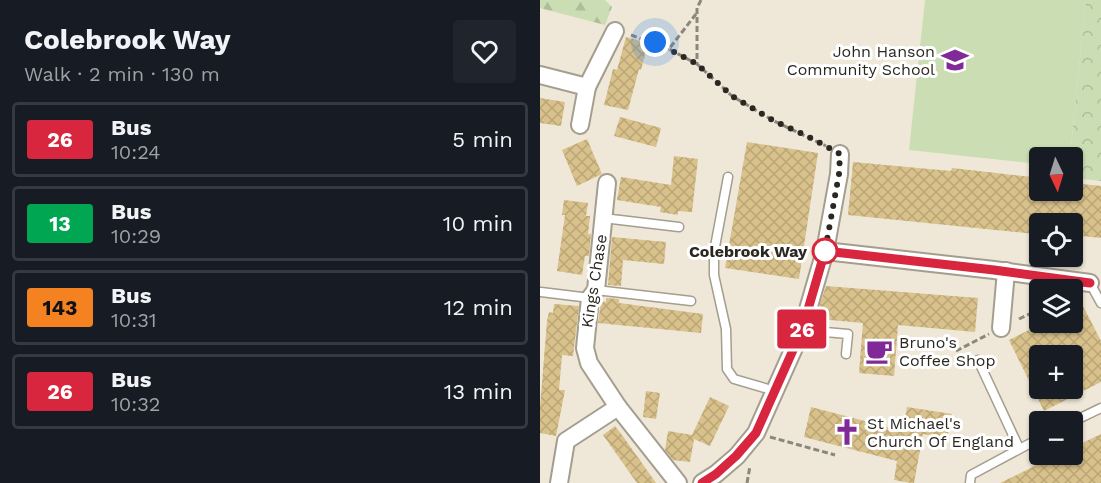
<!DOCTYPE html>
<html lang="en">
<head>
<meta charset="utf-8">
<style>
  body { margin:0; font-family:"Work Sans",sans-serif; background:#20242c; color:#f1f3f6; height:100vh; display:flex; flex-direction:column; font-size:22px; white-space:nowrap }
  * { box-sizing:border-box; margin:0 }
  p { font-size:20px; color:#9ea1a6 }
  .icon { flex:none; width:33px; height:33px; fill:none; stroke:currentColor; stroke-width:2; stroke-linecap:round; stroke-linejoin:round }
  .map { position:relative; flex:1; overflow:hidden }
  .drawer { display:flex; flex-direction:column; background:#171b24; width:540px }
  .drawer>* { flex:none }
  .badge { padding:0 12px; border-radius:4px; font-size:21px; line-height:39px }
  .needle { width:39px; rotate:176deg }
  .fabs { position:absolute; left:489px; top:147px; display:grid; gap:12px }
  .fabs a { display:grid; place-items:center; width:54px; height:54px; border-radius:6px; background:#171b24; box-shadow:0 2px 4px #0004; font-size:30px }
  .you { position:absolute; width:30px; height:30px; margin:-15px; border:4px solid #fff; border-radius:50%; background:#1a73e8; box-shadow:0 0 0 9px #1a73e833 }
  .map>.badge { position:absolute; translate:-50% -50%; box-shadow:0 0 0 3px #fff }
  .round { display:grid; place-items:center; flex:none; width:63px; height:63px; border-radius:6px; background:#20242c }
  .overview { display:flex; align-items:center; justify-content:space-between; height:102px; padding:0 24px }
  h1 { font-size:28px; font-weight:700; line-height:45px }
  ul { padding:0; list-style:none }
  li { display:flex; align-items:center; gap:18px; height:75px; margin:0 12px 9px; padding:0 12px; border:3px solid #363941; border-radius:6px }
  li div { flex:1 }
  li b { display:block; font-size:22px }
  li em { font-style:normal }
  li .badge { min-width:66px; font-weight:700; text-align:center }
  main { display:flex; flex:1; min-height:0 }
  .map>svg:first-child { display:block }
  .grass { fill:#cbddb2 }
  .forest { fill:url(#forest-firs) }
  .park { fill:url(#park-crowns) }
  .building { fill:url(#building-cross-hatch); fill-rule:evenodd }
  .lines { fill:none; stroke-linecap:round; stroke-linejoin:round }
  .service-casing { stroke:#a49e8f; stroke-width:11 }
  .minor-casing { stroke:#a49e8f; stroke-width:20 }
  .path { stroke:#8c877c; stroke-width:3; stroke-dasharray:6 3; stroke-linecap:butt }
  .service { stroke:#fff; stroke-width:8 }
  .minor { stroke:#fff; stroke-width:16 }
  .line-casing { stroke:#fff; stroke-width:14 }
  .line { stroke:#d7263d; stroke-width:9 }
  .walk { stroke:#2b2822; stroke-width:6; stroke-dasharray:0 10.8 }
  .stop-dot { fill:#fff; stroke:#d7263d; stroke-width:3 }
  .labels { text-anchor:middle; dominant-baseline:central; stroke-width:6; stroke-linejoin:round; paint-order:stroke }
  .poi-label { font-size:16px; fill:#2b2822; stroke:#fff; text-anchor:start }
  .stop-label { font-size:16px; font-weight:bold; fill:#2b2822; stroke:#fff; text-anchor:end }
  .street-label { font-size:16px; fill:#2b2822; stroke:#fff }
</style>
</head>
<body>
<main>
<section class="drawer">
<div class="overview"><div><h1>Colebrook Way</h1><p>Walk · 2 min · 130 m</p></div><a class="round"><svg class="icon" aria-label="heart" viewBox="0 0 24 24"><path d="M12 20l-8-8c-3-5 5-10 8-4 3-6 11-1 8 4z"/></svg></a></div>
<ul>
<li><span class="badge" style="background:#d7263d;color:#fff">26</span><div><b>Bus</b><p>10:24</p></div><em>5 min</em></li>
<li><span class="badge" style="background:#00a651;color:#fff">13</span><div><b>Bus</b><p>10:29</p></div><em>10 min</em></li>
<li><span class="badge" style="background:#f58220;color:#111">143</span><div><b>Bus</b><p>10:31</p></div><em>12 min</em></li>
<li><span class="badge" style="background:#d7263d;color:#fff">26</span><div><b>Bus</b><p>10:32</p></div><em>13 min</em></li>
</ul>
</section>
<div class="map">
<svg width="561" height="483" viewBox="0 0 561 483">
  <defs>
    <pattern id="forest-firs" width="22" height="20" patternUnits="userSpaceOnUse" patternTransform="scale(1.5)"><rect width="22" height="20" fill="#cbddb2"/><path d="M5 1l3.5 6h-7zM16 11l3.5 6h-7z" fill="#aebe99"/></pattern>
    <pattern id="park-crowns" width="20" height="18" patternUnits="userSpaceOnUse" patternTransform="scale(1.5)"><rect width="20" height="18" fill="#cbddb2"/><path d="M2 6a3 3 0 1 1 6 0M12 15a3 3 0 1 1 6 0" fill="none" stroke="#aebe99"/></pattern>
    <pattern id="building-cross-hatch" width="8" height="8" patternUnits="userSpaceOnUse" patternTransform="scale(1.5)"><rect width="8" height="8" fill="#d8c18a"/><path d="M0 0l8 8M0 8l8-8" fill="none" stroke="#baa677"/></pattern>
  </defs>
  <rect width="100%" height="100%" fill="#efe8d8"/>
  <path class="grass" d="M385,0h161l-16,157 -30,1 -1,6 -130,-14z"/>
  <path class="forest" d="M0,0h65l7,7 -7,18 -65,-17z"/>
  <path class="park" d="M546,0h15v181l-28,-3 -1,-20 -2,-1z"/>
  <g class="building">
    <path d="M86,37l22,6 -7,27 -2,-1 -11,41 -24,-5 9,-36 4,1z"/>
    <path d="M0,98l25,4 -4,24 -21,-3z"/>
    <path d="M80,117l41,11 -5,19 -42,-11z"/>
    <path d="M47,139l15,35 -25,12 -15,-36z"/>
    <path d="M207,142l71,11 -19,126 -74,-11z"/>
    <path d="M134,156l24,3 -6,53 -14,-1v4l-18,-3 1,-5 -44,-7 4,-23 50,8z"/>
    <path d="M313,162l98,9 1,-3 88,10v12h32v-7l29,3v52l-29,-3v-11h-35l-2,10 -187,-19z"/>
    <path d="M24,200l24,3 -2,13h4l-2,18h3l-2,22h-4l-3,19 -25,-4 8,-56h-3z"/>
    <path d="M72,237l54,5 -2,22 -41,-4 -2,26 -13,-1z"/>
    <path d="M286,286l152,12 -3,34 -77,-7 -4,51 -35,-3 4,-50 -44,-4 1,-15z"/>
    <path d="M66,298l13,1v4l84,11 -2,19 -103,-10 3,-22 5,1z"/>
    <path d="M14,304l25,2 -6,50 -11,-1 -3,35h6l-9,46 -16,-3v-26l7,-86 2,-9 4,1z"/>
    <path d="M542,304l19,37v41l-57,29 -35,-71 36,-18h27v-13zM500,356h32v32h-32z"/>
    <path d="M106,391l14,2 -4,26 -13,-2z"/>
    <path d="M170,397l19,9 -19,40 -16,-7 -4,23 -17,-2 -8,-10 3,-19 24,4z"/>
    <path d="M271,407l92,24 4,-24 45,7 -5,24 -24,-4 -9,49h-3l-17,-3 3,-19 -93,-24z"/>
    <path d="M75,426l7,9 34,48h-19l-34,-48z"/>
    <path d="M561,434v49h-101l59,-29h13v-6z"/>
  </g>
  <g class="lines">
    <defs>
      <g id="service">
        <path d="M188,177l-14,75v23l12,54 1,40 7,10 41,12"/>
        <path d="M63,218l76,9"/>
        <path d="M550,283l11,20"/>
        <path d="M56,290l95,11"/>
        <path d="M1,292l49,6"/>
        <path d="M262,330l46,4 -2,20"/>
        <path d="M438,360l41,88"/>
        <path d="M532,422l29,-14"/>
        <path d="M430,483l1,-8 69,-37"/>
      </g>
      <g id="minor">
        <path d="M0,75l47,12 -7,38"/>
        <path d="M47,87l28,-56"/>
        <path d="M67,183l-11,107 -6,8 -5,50 4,15 29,44 60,76"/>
        <path d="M285,251l14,-77 1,-20"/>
        <path d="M461,328l5,-57"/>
        <path d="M19,483l7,-42 52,-34"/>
        <path d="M162,483l14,-9 21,-18 19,-23 46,-103 23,-79 169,19 96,13"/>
      </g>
    </defs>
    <use href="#service" class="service-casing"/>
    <use href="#minor" class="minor-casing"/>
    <g class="path">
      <path d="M161,0l-4,8v56l35,32 42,25 52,25"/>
      <path d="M156,14l-27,35 28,15"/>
      <path d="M91,35l38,14"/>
      <path d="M479,319l21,-10"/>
      <path d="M416,351l33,-17"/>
      <path d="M230,437l65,18"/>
      <path d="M207,483l3,-17"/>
    </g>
    <use href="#service" class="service"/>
    <use href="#minor" class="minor"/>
  </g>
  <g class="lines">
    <defs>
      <path id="line" d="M162,483l14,-9 20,-18 20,-23 46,-103 23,-79 169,19 96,13"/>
    </defs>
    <use href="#line" class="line-casing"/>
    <use href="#line" class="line"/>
    <path class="walk" d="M115,42l42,22 35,32 42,25 35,16 31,17 -1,20 -14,77"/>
  </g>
  <defs>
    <symbol id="school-bare" viewBox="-9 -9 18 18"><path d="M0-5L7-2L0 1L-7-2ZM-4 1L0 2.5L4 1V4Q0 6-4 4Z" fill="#802997" stroke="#fff" stroke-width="2.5" paint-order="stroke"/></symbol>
    <symbol id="cafe-bare" viewBox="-9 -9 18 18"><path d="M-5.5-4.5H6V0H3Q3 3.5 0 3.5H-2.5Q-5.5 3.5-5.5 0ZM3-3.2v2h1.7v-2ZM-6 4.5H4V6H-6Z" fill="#802997" stroke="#fff" stroke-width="2.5" paint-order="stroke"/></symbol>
    <symbol id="church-bare" viewBox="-9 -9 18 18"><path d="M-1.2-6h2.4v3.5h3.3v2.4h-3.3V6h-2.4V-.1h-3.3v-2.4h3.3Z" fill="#802997" stroke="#fff" stroke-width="2.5" paint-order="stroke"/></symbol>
  </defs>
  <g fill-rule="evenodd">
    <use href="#school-bare" x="396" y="41" width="38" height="38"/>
    <use href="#cafe-bare" x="320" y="332" width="38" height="38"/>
    <use href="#church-bare" x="288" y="413" width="38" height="38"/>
  </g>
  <circle class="stop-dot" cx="285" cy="251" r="12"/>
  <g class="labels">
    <g class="poi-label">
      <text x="395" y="51" text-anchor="end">John Hanson<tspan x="395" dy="18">Community School</tspan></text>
      <text x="359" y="342">Bruno's<tspan x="359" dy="18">Coffee Shop</tspan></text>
      <text x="327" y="423">St Michael's<tspan x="327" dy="18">Church Of England</tspan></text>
    </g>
    <g class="stop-label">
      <text x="267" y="251">Colebrook Way</text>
    </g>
    <g class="street-label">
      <text transform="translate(54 281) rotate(-81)">Kings Chase</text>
    </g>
  </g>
</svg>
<div class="fabs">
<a><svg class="needle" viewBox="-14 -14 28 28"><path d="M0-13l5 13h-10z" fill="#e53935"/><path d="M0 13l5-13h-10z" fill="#9ea1a6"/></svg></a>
<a><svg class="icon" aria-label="locate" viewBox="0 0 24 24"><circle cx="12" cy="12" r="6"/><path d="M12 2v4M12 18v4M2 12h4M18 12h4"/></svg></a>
<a><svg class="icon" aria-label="layers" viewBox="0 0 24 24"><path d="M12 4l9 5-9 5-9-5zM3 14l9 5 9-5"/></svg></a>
<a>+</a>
<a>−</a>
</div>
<div class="you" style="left:115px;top:42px"></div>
<b class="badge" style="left:262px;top:329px;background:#d7263d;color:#fff">26</b>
</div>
</main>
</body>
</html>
